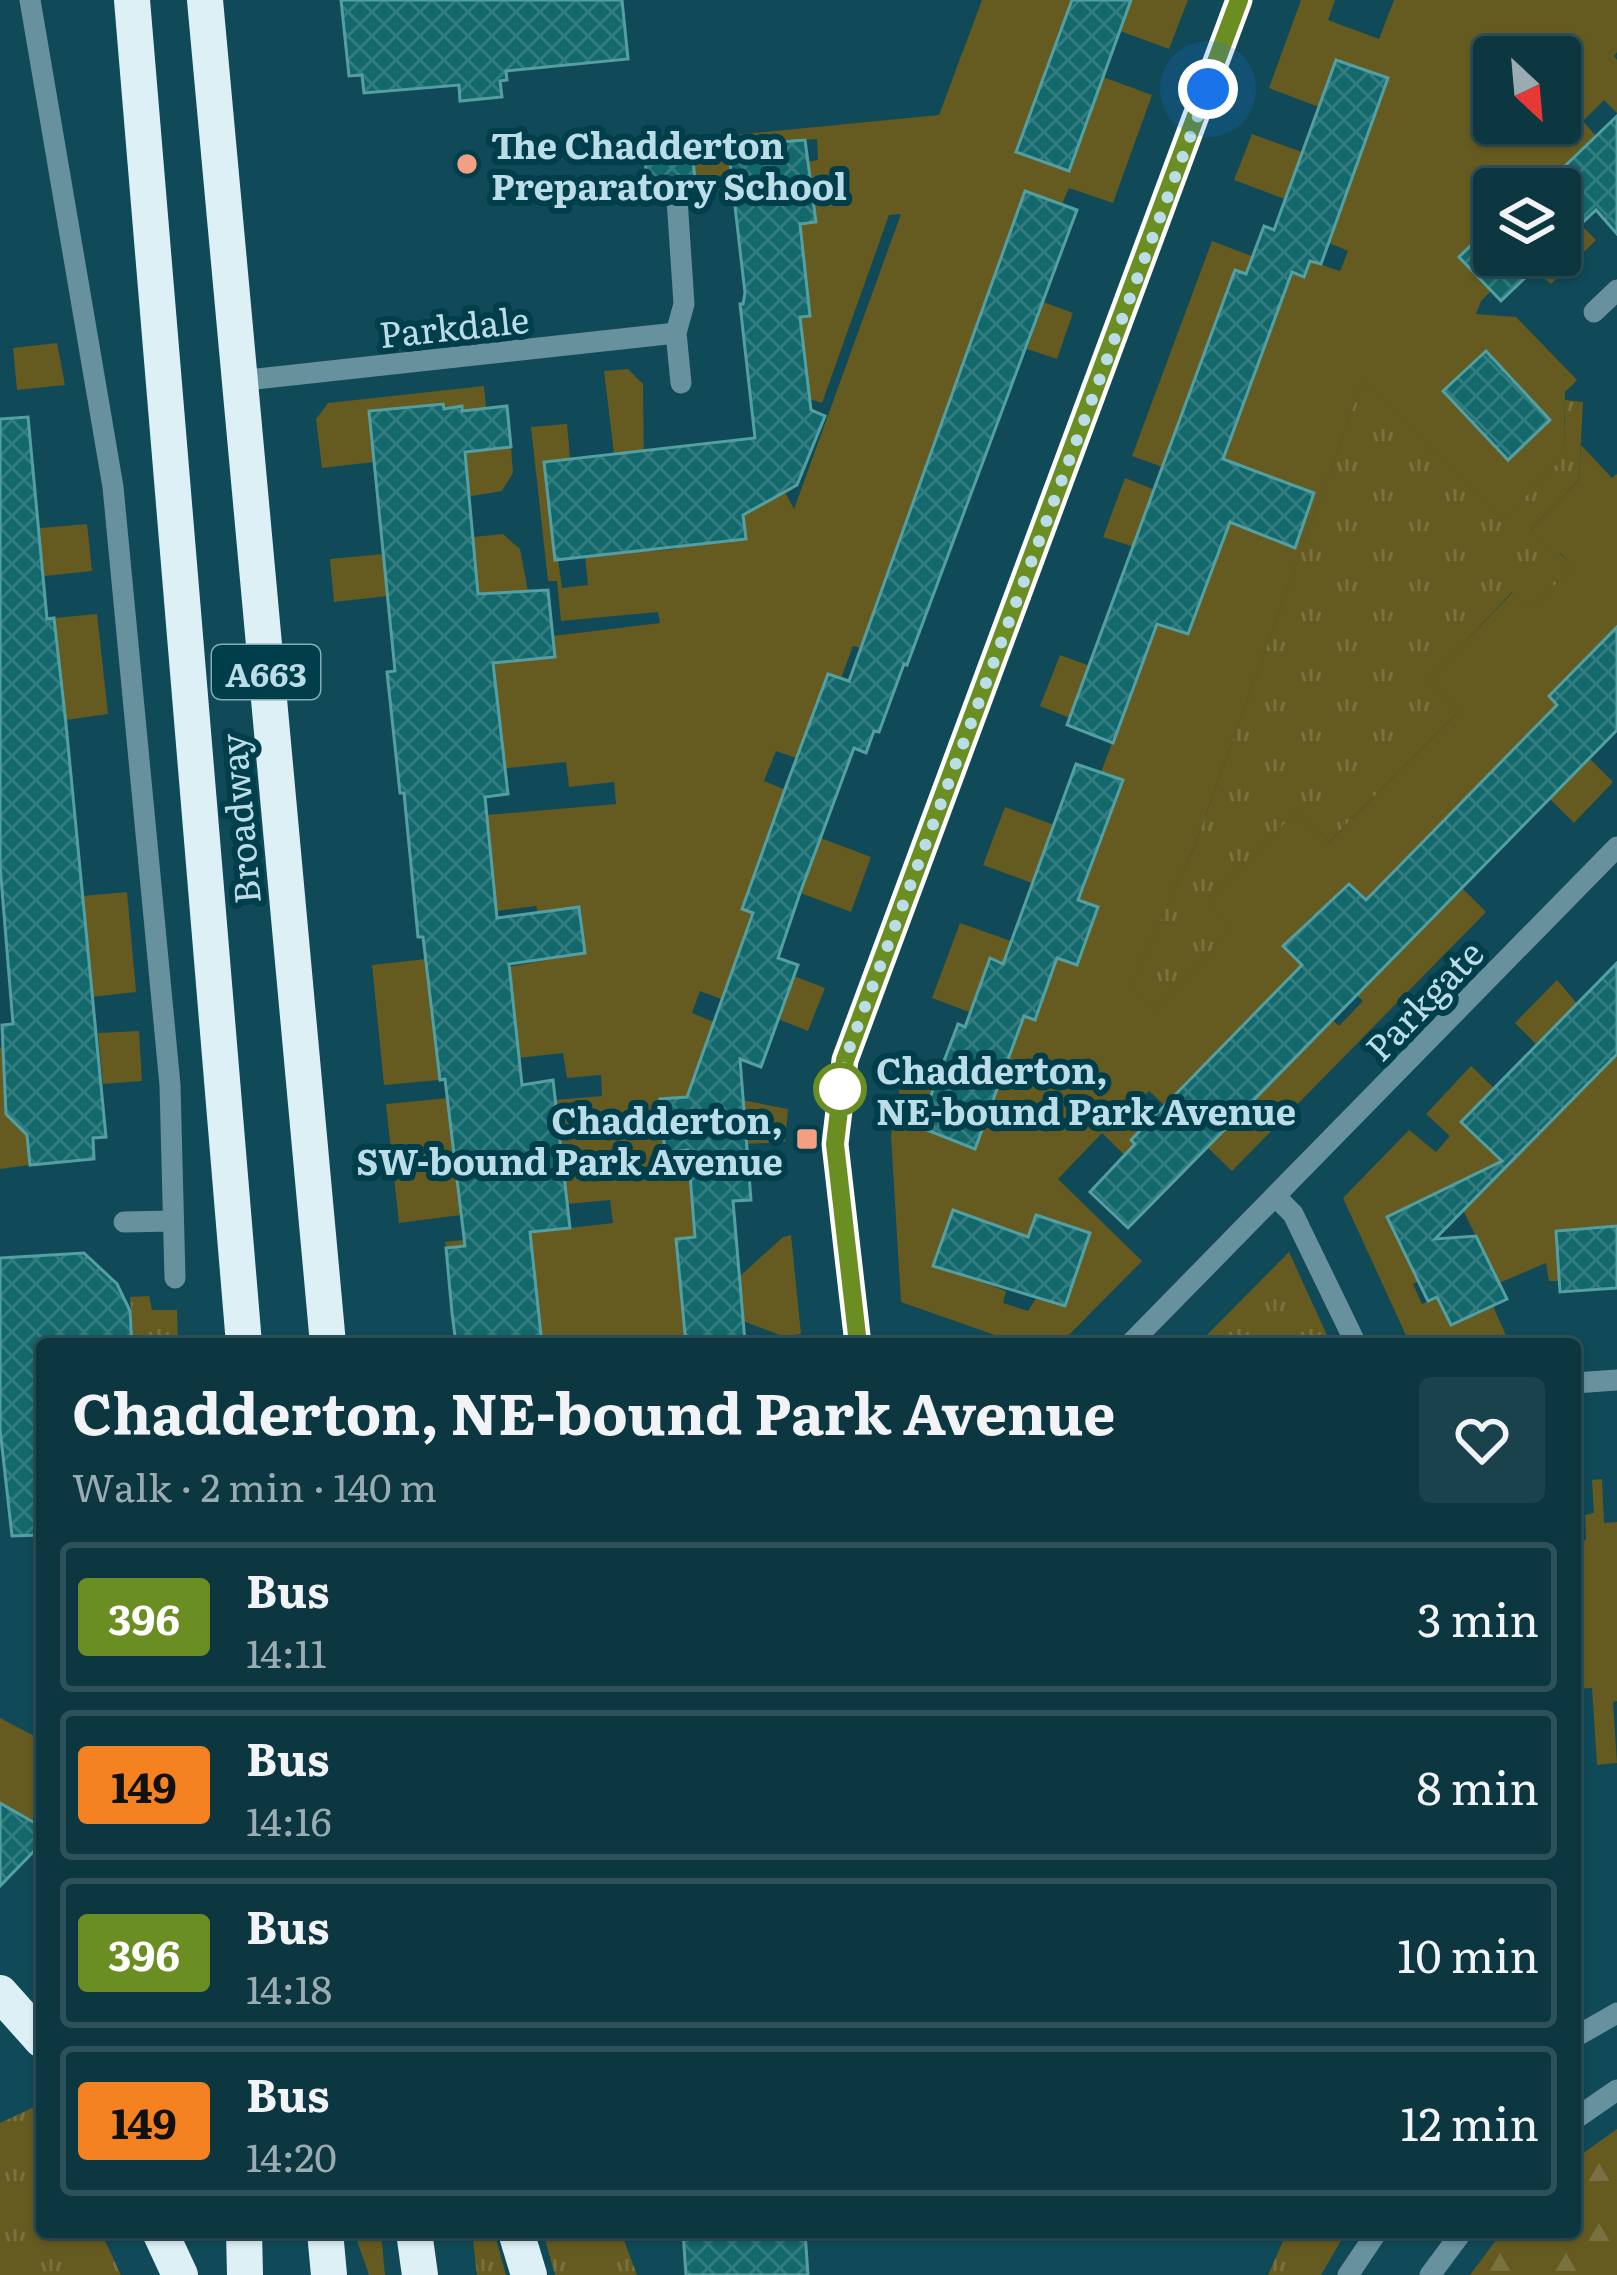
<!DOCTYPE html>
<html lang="en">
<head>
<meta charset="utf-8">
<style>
  body { margin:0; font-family:Literata,serif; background:#1a424c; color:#f1f3f6; height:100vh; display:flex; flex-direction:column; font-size:45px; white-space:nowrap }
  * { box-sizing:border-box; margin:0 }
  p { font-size:39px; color:#9aacb1 }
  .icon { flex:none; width:66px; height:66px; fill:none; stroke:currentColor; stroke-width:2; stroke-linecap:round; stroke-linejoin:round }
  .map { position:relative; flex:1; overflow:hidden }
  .sheet { position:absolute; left:36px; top:1338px; width:1545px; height:900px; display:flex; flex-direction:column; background:#0c3741; border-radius:12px; box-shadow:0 3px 9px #0004,0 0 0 3px #2c515a }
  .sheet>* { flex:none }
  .badge { padding:0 24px; border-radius:9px; font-size:42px; line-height:78px }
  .needle { width:78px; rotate:154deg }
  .tools { position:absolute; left:1473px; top:36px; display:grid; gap:24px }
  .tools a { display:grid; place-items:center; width:108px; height:108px; border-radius:12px; background:#0c3741; box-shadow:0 3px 9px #0004,0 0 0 3px #2c515a; font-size:60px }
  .you { position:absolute; width:60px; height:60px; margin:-30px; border:9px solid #fff; border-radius:50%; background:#1a73e8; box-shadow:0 0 0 18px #1a73e833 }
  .map>.badge { position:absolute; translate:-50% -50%; box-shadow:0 0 0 6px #fff }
  .round { display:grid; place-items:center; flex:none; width:126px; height:126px; border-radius:12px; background:#1a424c }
  .summary { display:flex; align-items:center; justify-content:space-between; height:204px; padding:0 36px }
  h1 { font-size:57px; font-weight:700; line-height:90px }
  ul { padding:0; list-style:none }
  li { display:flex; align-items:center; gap:36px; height:150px; margin:0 24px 18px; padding:0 12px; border:6px solid #2c515a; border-radius:12px }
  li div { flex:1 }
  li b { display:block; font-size:45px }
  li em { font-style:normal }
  li .badge { min-width:132px; font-weight:700; text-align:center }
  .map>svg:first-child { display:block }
  .grass { fill:url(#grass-tufts) }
  .forest { fill:url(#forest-firs) }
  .garden { fill:#655a1f; fill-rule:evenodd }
  .building { fill:url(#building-cross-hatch); stroke:#539fa2; stroke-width:3 }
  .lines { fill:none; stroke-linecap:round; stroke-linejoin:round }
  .minor { stroke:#68919e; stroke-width:21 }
  .highway { stroke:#ddf0f6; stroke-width:36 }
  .line-casing { stroke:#fff; stroke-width:27 }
  .line { stroke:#6b8e23; stroke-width:18 }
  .walk { stroke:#bbdde7; stroke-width:12; stroke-dasharray:0 21.6 }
  .poi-dot { fill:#f39f84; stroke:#003e4c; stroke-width:4.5 }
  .stop-dot { fill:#fff; stroke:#6b8e23; stroke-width:6 }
  .labels { text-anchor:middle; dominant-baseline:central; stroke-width:12; stroke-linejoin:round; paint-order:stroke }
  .shield { fill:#003e4c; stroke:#83adb8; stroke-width:3 }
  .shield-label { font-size:33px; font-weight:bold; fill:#bbdde7 }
  .poi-label { font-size:36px; font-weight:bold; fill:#bbdde7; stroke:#003e4c; text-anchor:start }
  .street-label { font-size:36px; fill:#bbdde7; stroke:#003e4c }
  .stop-label { font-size:36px; font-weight:bold; fill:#bbdde7; stroke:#003e4c; text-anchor:start }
</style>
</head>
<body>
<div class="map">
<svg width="1617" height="2275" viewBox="0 0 1617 2275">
  <defs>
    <pattern id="grass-tufts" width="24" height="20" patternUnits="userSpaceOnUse" patternTransform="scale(3)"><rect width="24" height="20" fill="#655a1f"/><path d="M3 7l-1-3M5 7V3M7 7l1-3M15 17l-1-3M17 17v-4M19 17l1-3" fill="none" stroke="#797140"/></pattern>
    <pattern id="forest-firs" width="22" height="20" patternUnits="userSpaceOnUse" patternTransform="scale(3)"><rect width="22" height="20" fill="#655a1f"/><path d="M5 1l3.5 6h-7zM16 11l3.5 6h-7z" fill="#797140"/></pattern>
    <pattern id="building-cross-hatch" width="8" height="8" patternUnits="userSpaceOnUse" patternTransform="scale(3)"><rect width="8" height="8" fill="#12686b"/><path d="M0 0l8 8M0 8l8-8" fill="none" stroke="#337d80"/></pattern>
  </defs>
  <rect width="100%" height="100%" fill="#104957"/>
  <g class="grass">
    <path d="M1363,380l140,139 61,-70 1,-49 18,2 -4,78 -48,49 44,38 -45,43 -18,-18 -83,88 31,30 -131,132 -32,-30 -88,89 25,25 -78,86 -27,-25 64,-137z"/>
    <path d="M1289,1252l42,92h-133z"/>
    <path d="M149,1296l3,14h25l1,34h-44l-4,-47z"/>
    <path d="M34,2107l8,14v111h59l20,43h-121v-152z"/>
    <path d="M354,2232h27l4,43h-16z"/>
    <path d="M472,2232h22l12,43h-29z"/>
    <path d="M543,2232h78l16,43h-82z"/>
    <path d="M1287,2232h59l-25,43h-53z"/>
  </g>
  <path class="forest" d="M1617,2129v146h-147l32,-43h73v-73z"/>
  <g class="garden">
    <path d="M982,0h90l-55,152 86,-75 49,18 -39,108 -44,-15 -7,16 -37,-12 -164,456 -8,-2 -12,32 -13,-4 -32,84 -20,-7 -12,30 22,9 -8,132 -12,32 -25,-8 -20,53 -21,-8 -8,22 22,9 -9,25 36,13 -1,32 -80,8 5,52 23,-2 5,54 27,31 -44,5 10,104h-144l-7,-68 -27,-34 -62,6 -1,-6 168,-19 -3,-23 -43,4 -38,-102 73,-6 -1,-21 -34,3 -4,-25 -45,5 -9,-91 76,-14 -4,-46 -43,6 -2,-7 -40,5 -9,-96 129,-11 -2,-22 -45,5 -3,-25 -68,7 -31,-45 33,-4 -7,-56 61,-7 -1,-21 107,-13 -2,-11 -97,9 -4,-40h-9l-17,-154 36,-3 3,34 -6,1 -6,100 4,29 26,-3 -3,-29 18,-1v-10l47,-16 3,22 23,-2 -2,-21 64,-60 28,34 19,-10 9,17 107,-295 -12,1 -67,188 -39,-12 24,-9 -7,-65 10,-2 -10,-90 16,-3 -8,-60 10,-2 -1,-21 -69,6 5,42 -49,4 -2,-11h-7l-4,-41 248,-24z"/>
    <path d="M1131,0h57l-19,49 -49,-18z"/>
    <path d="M1301,0h34l-7,20 51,19 15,-39h223v52l-3,4 3,4v53l-13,-13 -21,21 13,15 -16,88 16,16 -45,44 -17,-15 15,-14h11v-11l9,-8 -9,-10v-37h-66v34l-35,34 32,34 -10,10 -5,13 40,3 61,63 -12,12 -1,57 -7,15 -54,56 -140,-139 -170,469 -63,137 26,24 77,-85 -25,-25 89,-90 32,31 130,-131 -31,-31 85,-88 17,17 44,-42 -14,-14 -4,3 -25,-27 48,-49 2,-35 31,33 5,-4v156l-68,66 12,12 -10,12 62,62 -39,41 -25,-25 -11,-72 -149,153 41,41 33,-31 23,23 -254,259 -24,-23 32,-33 -44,-43 -32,33 -15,-14 -18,19 14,15 -14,15 31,29 -11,12 -49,-48 -44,46 84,82 -82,83h-40l-119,-42 -10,-166 4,-30 13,-44 31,13 -19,52 56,21 37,-103 -14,-22 -67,-25 28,-75 51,18 -8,22 -14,-4 -6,19 74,-20 21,6 20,-56 -20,-8 45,-120 -22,-8 56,-148 31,10 22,-58 -1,-92 -77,-28 80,-215 92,35 6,-15 30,10 8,-20 -19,-8 59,-165 -51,-18 -18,47 -50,-19zM1494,57h66v66h-66zM1235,270l50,17 -68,187 -50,-19zM1485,352l65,68 -42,39 -65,-68zM1349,884l18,17 -11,94 7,6 -24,25 -49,-47 13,-13 -20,-20 30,-31 20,20 -13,-22zM1281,986l43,42 -64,66 -42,-41zM1090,1234l-26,72 -27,-9 -9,14 -25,-8 3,-12 -72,-26 94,-28z"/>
    <path d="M1252,134l50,18 -17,47 -51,-19z"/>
    <path d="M1043,302l30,11 -16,46 -30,-10z"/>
    <path d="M57,343l8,42 -48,5 -4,-42z"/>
    <path d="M628,369l15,15 1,86 -18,1 -2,-18h-10l-10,-82z"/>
    <path d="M484,386l6,63 21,-2 2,26 -11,18 -48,8 7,-92 -17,2 -2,-6 -73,8 5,51 -52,6 -6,-49 12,-16z"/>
    <path d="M1125,478l30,12 -21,57 -31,-10z"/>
    <path d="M87,524l5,47 -48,5 -4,-48z"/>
    <path d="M503,534l17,15 8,42 -64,16 9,-70z"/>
    <path d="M383,554l5,42 -54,6 -4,-43z"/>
    <path d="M97,614l11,100 -42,6 -12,-102z"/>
    <path d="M1060,655l30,11 -20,52 -30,-12z"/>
    <path d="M1005,807l49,18 -22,58 -49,-18z"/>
    <path d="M821,838l50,19 -20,55 -51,-19z"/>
    <path d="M127,892l9,100 -44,5 -10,-101z"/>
    <path d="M426,959l3,34 13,-1 -2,88 -56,5 -12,-120z"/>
    <path d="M794,976l31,12 -17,43 -30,-12z"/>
    <path d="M1557,980l60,71v175l-61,5 4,50h-11l-3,-18 -47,20 -48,-97 -64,31 41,60 -15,7 9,20 15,-7 14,28 42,-19 15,34 -98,4 -67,-146 66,-68 27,22 14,-16 -24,-22 45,-48 24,23 -33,34 44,42 65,-86 -56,-56z"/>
    <path d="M139,1031l3,50 -39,3 -5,-51z"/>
    <path d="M19,1046l11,119 -30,4v-121z"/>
    <path d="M448,1098l13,117 -62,8 -13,-119z"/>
    <path d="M742,1100l46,9 -3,33 -38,2z"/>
    <path d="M791,1235l10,99 -18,2 -40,-15 -4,-44 44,-40z"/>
    <path d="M1602,1479l2,44 13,-1v179l-4,1 4,61 -20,2 -5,-77 -17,1v-148l11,-1 -1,-25 9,-2 -2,-33z"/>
    <path d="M0,1718l42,22v87l-42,-24z"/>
  </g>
  <g class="building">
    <path d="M341,0h281l6,59 -122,12 1,9 -7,1 2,16 -42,4 -1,-16 -95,8 -2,-18 -13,1z"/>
    <path d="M1072,0h59l-62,171 -53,-19z"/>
    <path d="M1336,60l52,18 -67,186 -11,-3 -6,16 -12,-5 -69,187 91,34 -19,55 -65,-26 -42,112 -31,-10 -44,119 -46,-18 168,-455 11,4 18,-48 10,4z"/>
    <path d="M1617,116v118l-21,-24 -36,34v-55h-19z"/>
    <path d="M691,139l4,41 -48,4 -3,-40z"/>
    <path d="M805,140l11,82 -16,2 10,92 -10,1 11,93 14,6 -28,69 -54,30 3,24 -191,21 -11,-98 211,-24 -15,-134h3l2,-11 -17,-147z"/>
    <path d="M1025,191l52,19 -170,455 -3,-1 -25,68 -5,-1 -8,22 -12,-5 -54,145 -22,65 20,7 -37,102 -21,-8 11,141 -18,1 12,141 -59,2 -10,-105 19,-2 -7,-87 -23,3 -5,-54 27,-2 66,-184 -11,-4 43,-120 43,-115 21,7z"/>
    <path d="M1494,223v32h55l-48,46 -42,-44z"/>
    <path d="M1486,351l64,69 -42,40 -65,-69z"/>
    <path d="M443,404l1,5 18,-3v5l45,-5 4,41 -46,5 13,142 70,-4 7,67 -62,6 15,131 -23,3 12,121 82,-11 6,46 -76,11 13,121 31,-5 17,148 -40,4 12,112h-86l-4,-31 -6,-65 19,-2 -20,-167 -5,1 -17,-143h-5l-14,-144h-4l-13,-121 8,-1 -26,-260z"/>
    <path d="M28,417l19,202 7,-1 12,106 40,413 -13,1 1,21 -64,6 -3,-30 -21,-21 -4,-89 11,-1 -13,-159v-446z"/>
    <path d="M1617,627v103l-489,498 -38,-36 45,-48 -4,-4 171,-175 -19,-19 66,-62 17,16 191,-195 -8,-9z"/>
    <path d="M1076,764l47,16 -45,120 20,7 -21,58 -20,-7 -22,62 -11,-4 -49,133 -56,-22 39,-103 7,3 25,-69 13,6z"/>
    <path d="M1617,963v91l-182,185 41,-3 31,63 -56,26 -14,-28 -9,4 -41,-84 115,-56 -41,-39z"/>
    <path d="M953,1210l75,27 8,-22 54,18 -25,73 -132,-40z"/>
    <path d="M1617,1226v62l-57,4 -4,-61z"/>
    <path d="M84,1253l33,31 13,27 2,33h-90v191l-30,1 -12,-107v-171z"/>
    <path d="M0,1803l42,24v16l-42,43z"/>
    <path d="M683,2232h122l3,43h-122z"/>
  </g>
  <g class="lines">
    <g class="minor">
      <path d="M30,0l83,487 57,598 5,193"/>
      <path d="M677,199l7,105 -8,29 5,50"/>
      <path d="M1594,312l23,-22"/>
      <path d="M238,381l438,-48"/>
      <path d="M1276,1197l17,17 63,130"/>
      <path d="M124,1222l49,-1"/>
      <path d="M858,1344l-23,-200 10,-84 394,-1060"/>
      <path d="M1130,1344l487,-497"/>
      <path d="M1575,1383l42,-3"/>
      <path d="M1575,2037l42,-24"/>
      <path d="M1575,2119l42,-29"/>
      <path d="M1348,2275l29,-43"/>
      <path d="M1430,2275l32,-43"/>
    </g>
    <g class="highway">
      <path d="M132,0l112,1344"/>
      <path d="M205,0l123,1344"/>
      <path d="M0,1993l42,47"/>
      <path d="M160,2232l20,43"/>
      <path d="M244,2232l1,43"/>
      <path d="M325,2232l4,43"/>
      <path d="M414,2232l6,43"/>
      <path d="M516,2232l13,43"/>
    </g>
  </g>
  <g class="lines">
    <defs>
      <path id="line" d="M858,1344l-23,-200 10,-84 394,-1060"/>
    </defs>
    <use href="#line" class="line-casing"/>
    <use href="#line" class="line"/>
    <path class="walk" d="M840,1089l5,-29 363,-971"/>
  </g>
  <g class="poi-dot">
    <circle cx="467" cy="164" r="12"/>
    <rect x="795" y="1127" width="24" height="24" rx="6"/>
  </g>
  <circle class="stop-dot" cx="840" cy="1089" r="24"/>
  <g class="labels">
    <rect class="shield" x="212" y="645" width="108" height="54" rx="9"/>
    <g class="shield-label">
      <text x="266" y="672">A663</text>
    </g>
    <g class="poi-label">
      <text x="491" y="143">The Chadderton<tspan x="491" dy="41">Preparatory School</tspan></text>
      <text x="783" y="1118" text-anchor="end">Chadderton,<tspan x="783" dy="41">SW-bound Park Avenue</tspan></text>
    </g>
    <g class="street-label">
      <text transform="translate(454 325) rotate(-6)">Parkdale</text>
      <text transform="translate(238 819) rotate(-95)">Broadway</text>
      <text transform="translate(1423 999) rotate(-46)">Parkgate</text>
    </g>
    <g class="stop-label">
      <text x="876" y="1068">Chadderton,<tspan x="876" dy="41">NE-bound Park Avenue</tspan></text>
    </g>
  </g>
</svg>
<div class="tools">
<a><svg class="needle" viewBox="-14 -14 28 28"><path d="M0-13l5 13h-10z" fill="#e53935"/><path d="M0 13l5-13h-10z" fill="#9aacb1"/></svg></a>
<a><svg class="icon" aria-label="layers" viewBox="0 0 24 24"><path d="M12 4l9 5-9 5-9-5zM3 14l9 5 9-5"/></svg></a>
</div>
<div class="you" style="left:1208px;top:89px"></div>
<section class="sheet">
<div class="summary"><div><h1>Chadderton, NE-bound Park Avenue</h1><p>Walk · 2 min · 140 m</p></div><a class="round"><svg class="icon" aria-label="heart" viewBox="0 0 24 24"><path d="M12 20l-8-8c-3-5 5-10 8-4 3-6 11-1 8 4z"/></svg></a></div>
<ul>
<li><span class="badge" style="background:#6b8e23;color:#fff">396</span><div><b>Bus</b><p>14:11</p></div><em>3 min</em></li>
<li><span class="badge" style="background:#f58220;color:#111">149</span><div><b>Bus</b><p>14:16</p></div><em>8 min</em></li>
<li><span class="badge" style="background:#6b8e23;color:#fff">396</span><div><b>Bus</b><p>14:18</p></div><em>10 min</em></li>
<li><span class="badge" style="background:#f58220;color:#111">149</span><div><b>Bus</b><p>14:20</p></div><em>12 min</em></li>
</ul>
</section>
</div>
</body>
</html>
